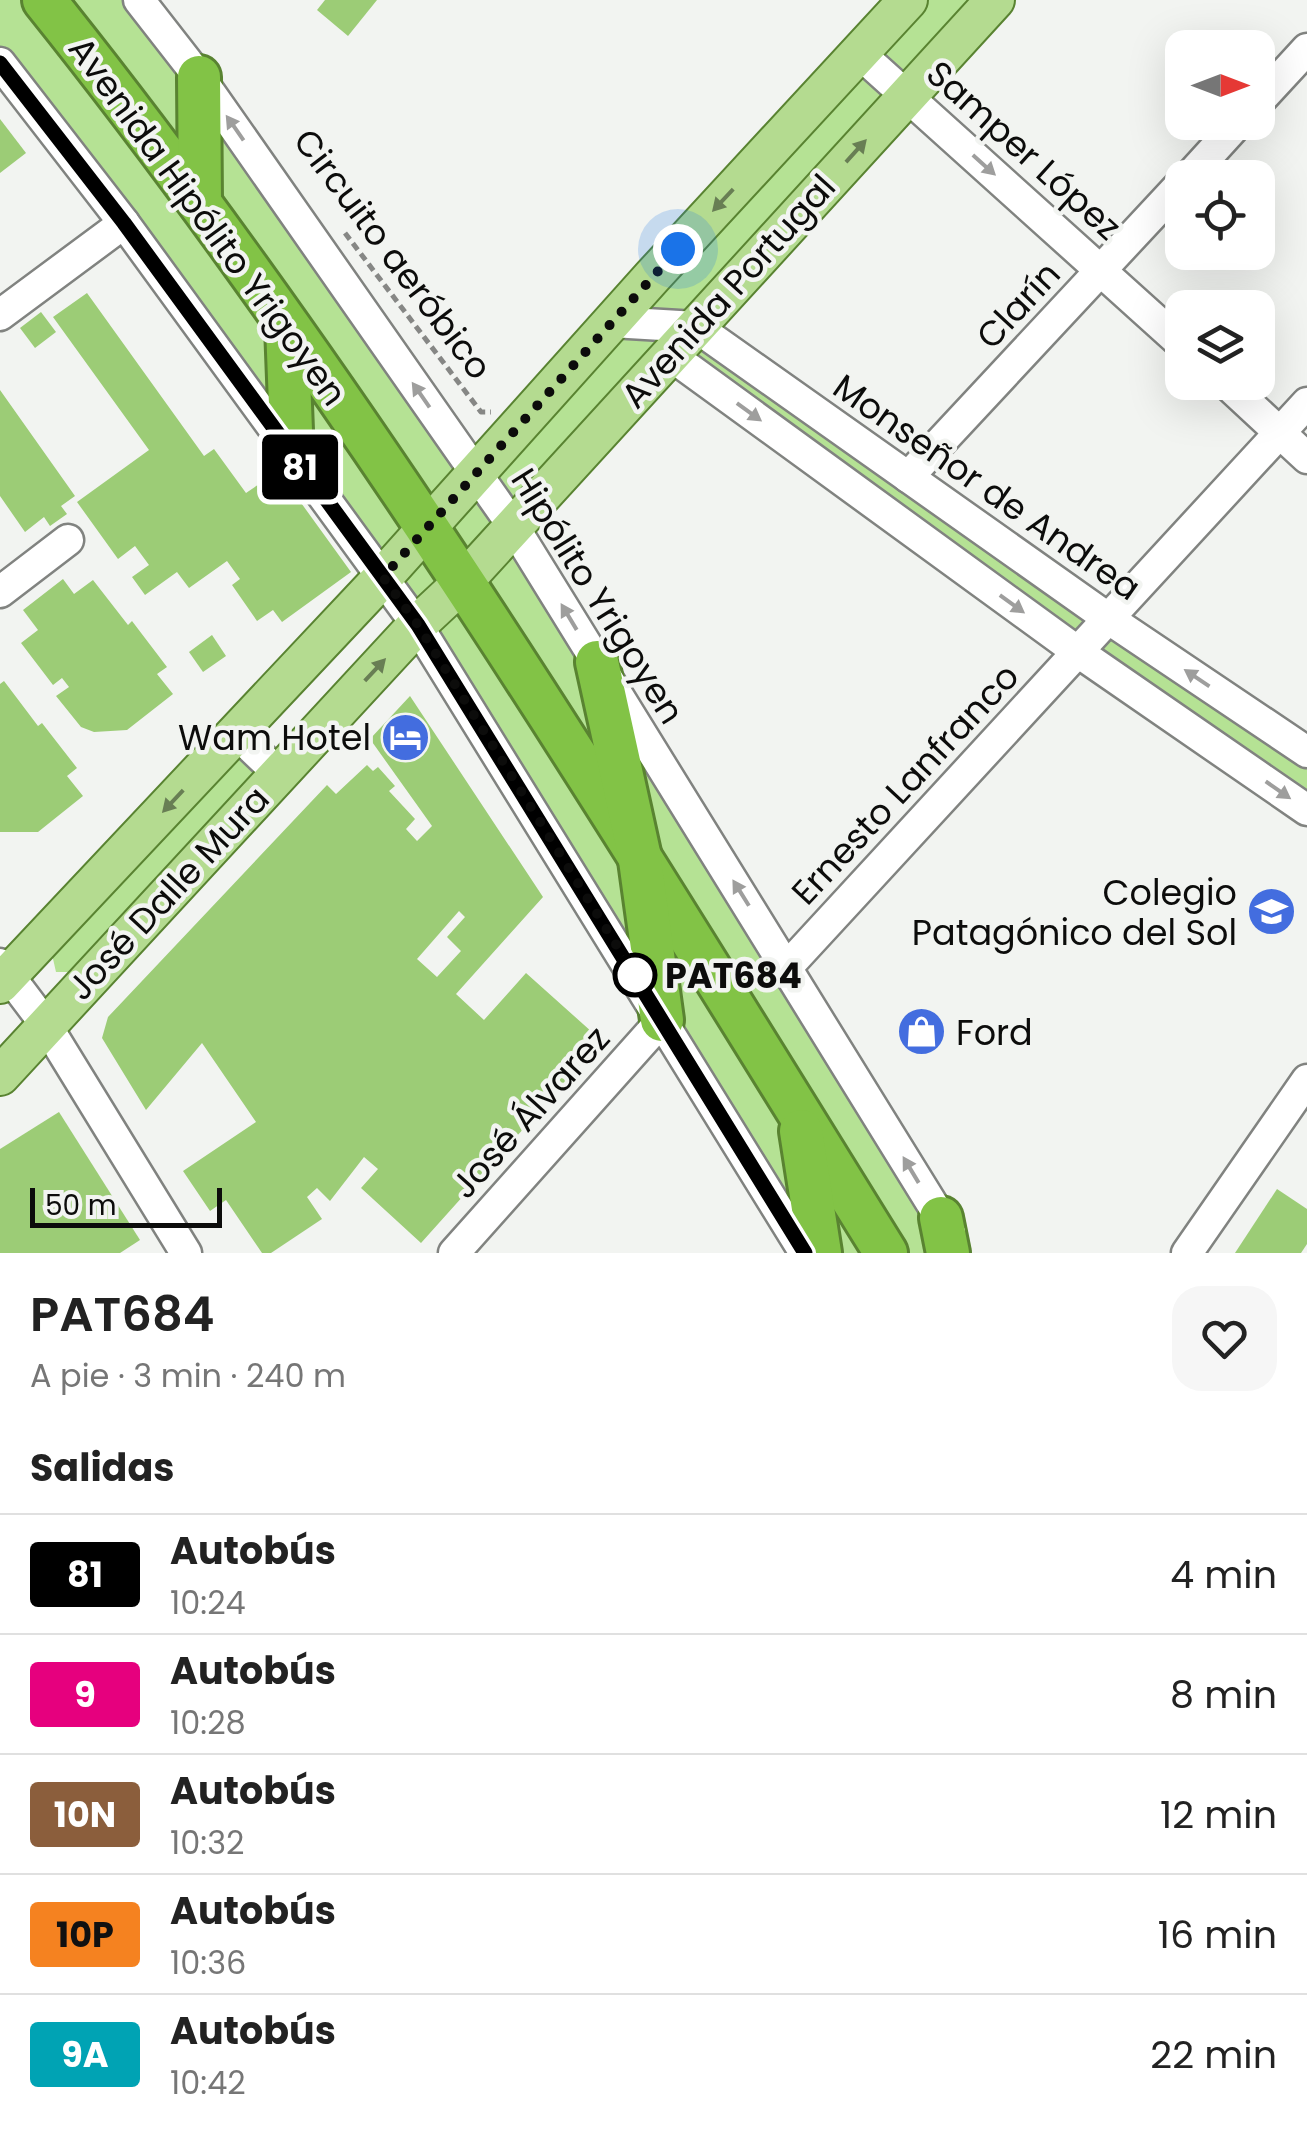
<!DOCTYPE html>
<html lang="es">
<head>
<meta charset="utf-8">
<style>
  body { margin:0; font-family:Poppins,sans-serif; background:#f6f6f6; color:#222; height:100vh; display:flex; flex-direction:column; font-size:38px; white-space:nowrap }
  * { box-sizing:border-box; margin:0 }
  p { font-size:32px; color:#767676 }
  .icon { flex:none; width:55px; height:55px; fill:none; stroke:currentColor; stroke-width:2; stroke-linecap:round; stroke-linejoin:round }
  .map { position:relative; height:1253px; overflow:hidden }
  .sheet { display:flex; flex-direction:column; background:#fff; flex:1 }
  .sheet>* { flex:none }
  .badge { padding:0 20px; border-radius:8px; font-size:35px; line-height:65px }
  .needle { width:65px; rotate:90deg }
  .tools { position:absolute; left:1165px; top:30px; display:grid; gap:20px }
  .tools a { display:grid; place-items:center; width:110px; height:110px; border-radius:20px; background:#fff; box-shadow:0 10px 40px #0002; font-size:50px }
  .scale { position:absolute; left:30px; bottom:25px; width:192px; box-sizing:border-box; padding-left:10px; border:5px solid #0c0c0b; border-top:0; font-size:28px; line-height:35px; white-space:nowrap; color:#0c0c0b; -webkit-text-stroke:8px #f2f4f1; paint-order:stroke }
  .you { position:absolute; width:50px; height:50px; margin:-25px; border:8px solid #fff; border-radius:50%; background:#1a73e8; box-shadow:0 0 0 15px #1a73e833 }
  .map>.badge { position:absolute; translate:-50% -50%; box-shadow:0 0 0 5px #fff }
  h2 { padding:0 30px; font-size:38px; line-height:90px }
  .round { display:grid; place-items:center; flex:none; width:105px; height:105px; border-radius:30px; background:#f6f6f6 }
  .summary { display:flex; align-items:center; justify-content:space-between; height:170px; padding:0 30px }
  h1 { font-size:48px; font-weight:600; line-height:75px }
  ul { padding:0; list-style:none }
  li { display:flex; align-items:center; gap:30px; height:120px; padding:0 30px; border-top:2px solid #e0e0e0 }
  li div { flex:1 }
  li b { display:block; font-size:38px }
  li em { font-style:normal }
  li .badge { min-width:110px; font-weight:700; text-align:center }
  .map>svg:first-child { display:block }
  .green { fill:#b5e294 }
  .building { fill:#9ccc76; fill-rule:evenodd }
  .lines { fill:none; stroke-linecap:round; stroke-linejoin:round }
  .minor-casing { stroke:#818380; stroke-width:35 }
  .major-casing { stroke:#598331; stroke-width:42 }
  .highway-casing { stroke:#598331; stroke-width:48 }
  .path { stroke:#868785; stroke-width:5; stroke-dasharray:8 5; stroke-linecap:butt }
  .minor { stroke:#fff; stroke-width:30 }
  .major { stroke:#b4db90; stroke-width:38 }
  .highway { stroke:#82c346; stroke-width:42 }
  .oneway { fill:#9e9e9d }
  .oneway2 { fill:#687e54 }
  .line-casing { stroke:#fff; stroke-width:22 }
  .line { stroke:#000; stroke-width:15 }
  .walk { stroke:#0c0c0b; stroke-width:10; stroke-dasharray:0 18 }
  .stop-dot { fill:#fff; stroke:#000; stroke-width:5 }
  .labels { text-anchor:middle; dominant-baseline:central; stroke-width:9; stroke-linejoin:round; paint-order:stroke }
  .street-label { font-size:35px; fill:#0c0c0b; stroke:#f2f4f1 }
  .poi-label { font-size:35px; fill:#0c0c0b; stroke:#f2f4f1; text-anchor:end }
  .stop-label { font-size:35px; font-weight:bold; fill:#0c0c0b; stroke:#f2f4f1; text-anchor:start }
</style>
</head>
<body>
<div class="map">
<svg width="1307" height="1253" viewBox="0 0 1307 1253">
  <rect width="100%" height="100%" fill="#f2f4f1"/>
  <g class="green">
    <path d="M0,0h139l337,474 432,-474h87l-299,327 611,425v58l-636,-455 -157,171 448,727h-157l-388,-628 -417,-562z"/>
    <path d="M232,759l18,2 3,13 -14,18 -163,180h-20l-5,-22z"/>
  </g>
  <g class="building">
    <path d="M325,0h52l-29,36 -31,-26z"/>
    <path d="M0,119l26,34 -26,20z"/>
    <path d="M87,293l117,163 10,-7 32,44 32,-22 73,101 -69,50 -9,-12 -16,11 -25,-36 8,-6 -13,-18 -38,27 -12,-16 -32,23 -13,-18 17,-12 -14,-19 -17,13 -41,-57 72,-52 -96,-133z"/>
    <path d="M41,312l15,20 -21,16 -15,-20z"/>
    <path d="M0,390l75,106 -14,10 6,8 -17,12 -6,-9 -19,15 -25,-36z"/>
    <path d="M63,579l11,15 19,-14 35,45 4,-4 35,46 -10,7 16,20 -46,36 -33,2 -13,-5 -25,-31 13,-9 -7,-9 -9,7 -32,-42 17,-13 -15,-20z"/>
    <path d="M212,635l14,21 -23,16 -14,-20z"/>
    <path d="M4,681l34,45 4,-3 35,45 -10,8 16,20 -45,36h-38v-148z"/>
    <path d="M410,696l133,201 -87,97 28,26 42,-47 76,68 -181,202 -60,-55 17,-19 -14,-12 -34,44 -13,-13 -10,9 15,22 -51,34h-9l-36,-53 -16,11 -27,-40 73,-49 -54,-79 -56,67 -44,-72 6,-21 219,-232 9,9 31,-29 6,6 5,-4 17,19 -6,5 26,28 -9,10 11,12 15,-15 -62,-87zM459,911l6,6 -18,20 14,14 -24,26 -20,-18z"/>
    <path d="M59,1112l81,128 -20,13h-120v-104z"/>
    <path d="M1277,1189l30,20v35l-6,9h-66z"/>
  </g>
  <g class="lines">
    <defs>
      <g id="minor">
        <path d="M139,0l60,77 314,449 437,707"/>
        <path d="M859,53l323,291"/>
        <path d="M0,63l124,160 293,402 388,628"/>
        <path d="M1258,102l49,-53"/>
        <path d="M1188,178l51,-56"/>
        <path d="M0,315l124,-92"/>
        <path d="M612,322l84,5 413,292 198,133"/>
        <path d="M670,355l408,297 229,158"/>
        <path d="M1225,382l82,76"/>
        <path d="M908,477l274,-294"/>
        <path d="M0,592l68,-52"/>
        <path d="M236,733l43,41"/>
        <path d="M0,964l46,61 140,228"/>
        <path d="M788,966l519,-563"/>
        <path d="M454,1253l208,-233"/>
        <path d="M1187,1253l120,-173"/>
      </g>
      <g id="major">
        <path d="M0,984l383,-407 269,-300 256,-277"/>
        <path d="M0,1076l417,-451 45,-42 533,-583"/>
      </g>
      <g id="highway">
        <path d="M44,0c315,393 577,826 842,1253"/>
        <path d="M199,77l1,126"/>
        <path d="M287,326l5,131"/>
        <path d="M597,662l42,191 23,167"/>
        <path d="M801,1131l19,122"/>
        <path d="M941,1218l7,35"/>
      </g>
    </defs>
    <use href="#minor" class="minor-casing"/>
    <use href="#major" class="major-casing"/>
    <use href="#highway" class="highway-casing"/>
    <path class="path" d="M345,233l136,179h10"/>
    <use href="#minor" class="minor"/>
    <use href="#major" class="major"/>
    <use href="#highway" class="highway"/>
  </g>
  <defs><path id="oneway-solid" d="M-6-.8H1V-3.2L6.5 0L1 3.2V.8H-6Z" transform="scale(2.5)"/></defs>
  <g class="oneway">
    <use href="#oneway-solid" transform="translate(235 128) rotate(-125)"/>
    <use href="#oneway-solid" transform="translate(984 165) rotate(42)"/>
    <use href="#oneway-solid" transform="translate(421 395) rotate(-125)"/>
    <use href="#oneway-solid" transform="translate(749 412) rotate(36)"/>
    <use href="#oneway-solid" transform="translate(1012 604) rotate(36)"/>
    <use href="#oneway-solid" transform="translate(569 617) rotate(-121)"/>
    <use href="#oneway-solid" transform="translate(1197 678) rotate(-146)"/>
    <use href="#oneway-solid" transform="translate(1278 790) rotate(35)"/>
    <use href="#oneway-solid" transform="translate(741 893) rotate(-122)"/>
    <use href="#oneway-solid" transform="translate(911 1170) rotate(-121)"/>
  </g>
  <g class="oneway2">
    <use href="#oneway-solid" transform="translate(856 151) rotate(-48)"/>
    <use href="#oneway-solid" transform="translate(723 200) rotate(133)"/>
    <use href="#oneway-solid" transform="translate(375 670) rotate(-47)"/>
    <use href="#oneway-solid" transform="translate(173 801) rotate(133)"/>
  </g>
  <g class="lines">
    <defs>
      <path id="line" d="M0,63l124,160 294,402 387,628"/>
    </defs>
    <use href="#line" class="line-casing"/>
    <use href="#line" class="line"/>
    <path class="walk" d="M635,975l-217,-350 -35,-48 295,-328"/>
  </g>
  <defs>
    <symbol id="hotel-disc" viewBox="-11 -11 22 22"><circle r="9.5" fill="#436ddf" stroke="#f2f4f1"/><path d="M-6-4.5h1.5V1H6V5H4.5V3h-9V5H-6ZM-4 0a1.8 1.8 0 1 1 3.6 0ZM.5 0V-2.5h3Q6-2.5 6 0Z" fill="#fff"/></symbol>
    <symbol id="school-disc" viewBox="-11 -11 22 22"><circle r="9.5" fill="#436ddf" stroke="#f2f4f1"/><path d="M0-5L7-2L0 1L-7-2ZM-4 1L0 2.5L4 1V4Q0 6-4 4Z" fill="#fff"/></symbol>
    <symbol id="shop-disc" viewBox="-11 -11 22 22"><circle r="9.5" fill="#436ddf" stroke="#f2f4f1"/><path d="M-5-2.5h2.3a2.7 3.5 0 0 1 5.4 0H5L5.5 6h-11ZM-1.5-2.5h3a1.5 2.3 0 0 0-3 0Z" fill="#fff"/></symbol>
  </defs>
  <g fill-rule="evenodd">
    <use href="#hotel-disc" x="378" y="710" width="55" height="55"/>
    <use href="#school-disc" x="1244" y="884" width="55" height="55"/>
    <use href="#shop-disc" x="894" y="1004" width="55" height="55"/>
  </g>
  <circle class="stop-dot" cx="635" cy="975" r="20"/>
  <g class="labels">
    <g class="street-label">
      <text transform="translate(1024 150) rotate(42)">Samper López</text>
      <text transform="translate(208 221) rotate(54)">Avenida Hipólito Yrigoyen</text>
      <text transform="translate(393 254) rotate(53)">Circuito aeróbico</text>
      <text transform="translate(728 291) rotate(-48)">Avenida Portugal</text>
      <text transform="translate(1018 305) rotate(-47)">Clarín</text>
      <text transform="translate(987 487) rotate(35)">Monseñor de Andrea</text>
      <text transform="translate(598 596) rotate(58)">Hipólito Yrigoyen</text>
      <text transform="translate(905 784) rotate(-47)">Ernesto Lanfranco</text>
      <text transform="translate(168 893) rotate(-47)">José Dalle Mura</text>
      <text transform="translate(530 1112) rotate(-48)">José Álvarez</text>
    </g>
    <g class="poi-label">
      <text x="371" y="737">Wam Hotel</text>
      <text x="1237" y="892">Colegio<tspan x="1237" dy="40">Patagónico del Sol</tspan></text>
      <text x="956" y="1032" text-anchor="start">Ford</text>
    </g>
    <g class="stop-label">
      <text x="665" y="975">PAT684</text>
    </g>
  </g>
</svg>
<div class="tools">
<a><svg class="needle" viewBox="-14 -14 28 28"><path d="M0-13l5 13h-10z" fill="#e53935"/><path d="M0 13l5-13h-10z" fill="#767676"/></svg></a>
<a><svg class="icon" aria-label="locate" viewBox="0 0 24 24"><circle cx="12" cy="12" r="6"/><path d="M12 2v4M12 18v4M2 12h4M18 12h4"/></svg></a>
<a><svg class="icon" aria-label="layers" viewBox="0 0 24 24"><path d="M12 4l9 5-9 5-9-5zM3 14l9 5 9-5"/></svg></a>
</div>
<div class="scale">50 m</div>
<div class="you" style="left:678px;top:249px"></div>
<b class="badge" style="left:300px;top:467px;background:#000;color:#fff">81</b>
</div>
<section class="sheet">
<div class="summary"><div><h1>PAT684</h1><p>A pie · 3 min · 240 m</p></div><a class="round"><svg class="icon" aria-label="heart" viewBox="0 0 24 24"><path d="M12 20l-8-8c-3-5 5-10 8-4 3-6 11-1 8 4z"/></svg></a></div>
<h2>Salidas</h2>
<ul>
<li><span class="badge" style="background:#000;color:#fff">81</span><div><b>Autobús</b><p>10:24</p></div><em>4 min</em></li>
<li><span class="badge" style="background:#e6007e;color:#fff">9</span><div><b>Autobús</b><p>10:28</p></div><em>8 min</em></li>
<li><span class="badge" style="background:#8b5e3c;color:#fff">10N</span><div><b>Autobús</b><p>10:32</p></div><em>12 min</em></li>
<li><span class="badge" style="background:#f58220;color:#111">10P</span><div><b>Autobús</b><p>10:36</p></div><em>16 min</em></li>
<li><span class="badge" style="background:#00a3b4;color:#fff">9A</span><div><b>Autobús</b><p>10:42</p></div><em>22 min</em></li>
</ul>
</section>
</body>
</html>
